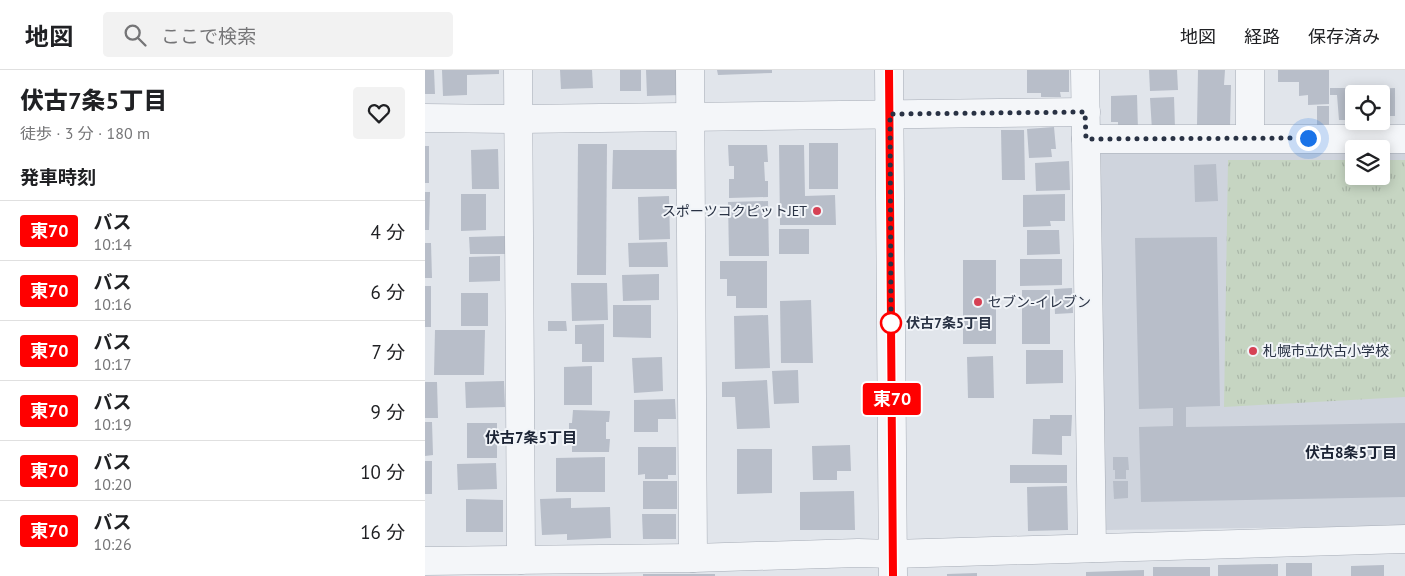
<!DOCTYPE html>
<html lang="ja">
<head>
<meta charset="utf-8">
<style>
  body { margin:0; font-family:"PT Sans","Noto Sans JP",sans-serif; background:#f2f2f2; color:#202124; height:100vh; display:flex; flex-direction:column; font-size:19px; white-space:nowrap }
  * { box-sizing:border-box; margin:0 }
  p { font-size:16px; color:#757577 }
  .icon { flex:none; width:28px; height:28px; fill:none; stroke:currentColor; stroke-width:2; stroke-linecap:round; stroke-linejoin:round }
  .map { position:relative; flex:1; overflow:hidden }
  .sheet { display:flex; flex-direction:column; background:#fff; width:425px }
  .sheet>* { flex:none }
  .badge { padding:0 10px; border-radius:4px; font-size:18px; line-height:32px }
  .controls { position:absolute; left:920px; top:15px; display:grid; gap:10px }
  .controls a { display:grid; place-items:center; width:45px; height:45px; border-radius:5px; background:#fff; box-shadow:0 2px 12px #0003; font-size:25px }
  .you { position:absolute; width:25px; height:25px; margin:-12px; border:4px solid #fff; border-radius:50%; background:#1a73e8; box-shadow:0 0 0 8px #1a73e833 }
  .map>.badge { position:absolute; translate:-50% -50%; box-shadow:0 0 0 2px #fff }
  h2 { padding:0 20px; font-size:19px; line-height:45px }
  .round { display:grid; place-items:center; flex:none; width:52px; height:52px; border-radius:5px; background:#f2f2f2 }
  .headline { display:flex; align-items:center; justify-content:space-between; height:85px; padding:0 20px }
  h1 { font-size:24px; font-weight:800; line-height:38px }
  ul { padding:0; list-style:none }
  li { display:flex; align-items:center; gap:15px; height:60px; padding:0 20px; border-top:1px solid #e0e0e0 }
  li div { flex:1 }
  li b { display:block; font-size:19px }
  li em { font-style:normal }
  li .badge { min-width:55px; font-weight:700; text-align:center }
  header { display:flex; align-items:center; gap:30px; box-sizing:border-box; height:70px; padding:0 25px; background:#fff; border-bottom:1px solid #e0e0e0 }
  header strong { font-size:24px }
  nav { display:flex; gap:28px; margin-inline-start:auto; font-size:18px }
  .search { width:350px; height:45px; background:#f2f2f2; display:flex; align-items:center; gap:12px; box-sizing:border-box; padding:0 18px; border-radius:5px; color:#757577; font-size:19px }
  main { display:flex; flex:1; min-height:0 }
  .map>svg:first-child { display:block }
  .built { fill:#cfd4dd }
  .grass { fill:url(#grass-tufts) }
  .building { fill:#b8bec9 }
  .lines { fill:none; stroke-linecap:round; stroke-linejoin:round }
  .minor-casing { stroke:#a6acb6; stroke-width:29 }
  .minor { stroke:#f4f6f9; stroke-width:28 }
  .line-casing { stroke:#fff; stroke-width:11 }
  .line { stroke:#f00; stroke-width:8 }
  .walk { stroke:#293244; stroke-width:5; stroke-dasharray:0 9 }
  .poi-dot { fill:#d64154; stroke:#f1f4f8; stroke-width:2 }
  .stop-dot { fill:#fff; stroke:#f00; stroke-width:2.5 }
  .labels { text-anchor:middle; dominant-baseline:central; stroke-width:4; stroke-linejoin:round; paint-order:stroke }
  .poi-label { font-size:14px; fill:#293244; stroke:#f1f4f8; text-anchor:start }
  .stop-label { font-size:14px; font-weight:bold; fill:#293244; stroke:#f1f4f8; text-anchor:start }
  .neighbourhood-label { font-size:15px; font-weight:bold; fill:#1b2334; stroke:#f1f4f8 }
</style>
</head>
<body>
<header>
<strong>地図</strong>
<div class="search"><svg class="icon" aria-label="search" viewBox="0 0 24 24"><circle cx="10" cy="10" r="6"/><path d="M15 15l6 6"/></svg>ここで検索</div>
<nav><a>地図</a><a>経路</a><a>保存済み</a></nav>
</header>
<main>
<section class="sheet">
<div class="headline"><div><h1>伏古7条5丁目</h1><p>徒歩 · 3 分 · 180 m</p></div><a class="round"><svg class="icon" aria-label="heart" viewBox="0 0 24 24"><path d="M12 20l-8-8c-3-5 5-10 8-4 3-6 11-1 8 4z"/></svg></a></div>
<h2>発車時刻</h2>
<ul>
<li><span class="badge" style="background:#f00;color:#fff">東70</span><div><b>バス</b><p>10:14</p></div><em>4 分</em></li>
<li><span class="badge" style="background:#f00;color:#fff">東70</span><div><b>バス</b><p>10:16</p></div><em>6 分</em></li>
<li><span class="badge" style="background:#f00;color:#fff">東70</span><div><b>バス</b><p>10:17</p></div><em>7 分</em></li>
<li><span class="badge" style="background:#f00;color:#fff">東70</span><div><b>バス</b><p>10:19</p></div><em>9 分</em></li>
<li><span class="badge" style="background:#f00;color:#fff">東70</span><div><b>バス</b><p>10:20</p></div><em>10 分</em></li>
<li><span class="badge" style="background:#f00;color:#fff">東70</span><div><b>バス</b><p>10:26</p></div><em>16 分</em></li>
</ul>
</section>
<div class="map">
<svg width="980" height="506" viewBox="0 0 980 506">
  <defs>
    <pattern id="grass-tufts" width="24" height="20" patternUnits="userSpaceOnUse" patternTransform="scale(1.25)"><rect width="24" height="20" fill="#c6d5c2"/><path d="M3 7l-1-3M5 7V3M7 7l1-3M15 17l-1-3M17 17v-4M19 17l1-3" fill="none" stroke="#aab7a8"/></pattern>
  </defs>
  <rect width="100%" height="100%" fill="#e1e5eb"/>
  <path class="built" d="M673,79l256,1v26h27v-26h24v376l-301,4z"/>
  <path class="grass" d="M803,90h126v16h27v-16h24v237l-181,10z"/>
  <g class="building">
    <path d="M0,0h9l1,24h-10z"/>
    <path d="M17,0h57v4l-32,1v20l-24,1z"/>
    <path d="M135,0h32l1,18 -32,1z"/>
    <rect x="195" y="0" width="21" height="21"/>
    <path d="M221,0h34v25l-33,1z"/>
    <path d="M292,0h55v3l-54,2z"/>
    <path d="M602,0h42v22h-9l1,5h-20v-4h-14z"/>
    <path d="M724,0h28l1,20 -28,1z"/>
    <path d="M773,0h27l-1,15h7l-1,41 -33,-1z"/>
    <path d="M853,0h51v34l-21,1v-10l-9,1v-14h-21z"/>
    <path d="M905,18h31v6h-7v26h-15l-2,-25h-7z"/>
    <path d="M970,18v28h-14v-22h-12v-5z"/>
    <path d="M712,25l1,36h-20v-9h-7v-26z"/>
    <path d="M749,27l1,32 -23,1 -2,-32z"/>
    <rect x="892" y="36" width="12" height="22"/>
    <path d="M629,57l2,22h-5l1,8 -23,1 -2,-29z"/>
    <path d="M576,60h23l1,50h-23z"/>
    <rect x="384" y="73" width="29" height="46"/>
    <path d="M153,74h29l-1,131h-29z"/>
    <path d="M303,75h39l1,17h-4l1,19h3v16l-39,1v-19h5v-13h-5z"/>
    <path d="M354,75h25l1,51 30,-1 1,30h-56z"/>
    <rect x="0" y="76" width="4" height="37"/>
    <path d="M73,79l1,40h-27l-1,-39z"/>
    <path d="M188,80h65v39h-66z"/>
    <path d="M644,91l1,29 -34,1 -1,-28z"/>
    <path d="M791,94l2,37 -23,1 -1,-37z"/>
    <path d="M0,122h5l-1,38h-4z"/>
    <path d="M36,124h25v36l-25,1z"/>
    <path d="M640,124v27h-15l1,5 -28,1v-32z"/>
    <path d="M244,126l1,43 -31,1 -1,-43z"/>
    <path d="M343,131l1,55h-40l-1,-54z"/>
    <rect x="354" y="159" width="30" height="25"/>
    <path d="M602,160h32l1,24 -33,1z"/>
    <path d="M80,166v18h-35l-1,-17z"/>
    <path d="M792,167l3,169 -34,1v20l219,-4v74l-264,5 -2,-75 34,-1v-18l-34,1 -4,-171z"/>
    <path d="M242,172l1,25h-39l-1,-24z"/>
    <path d="M0,173h6l1,35h-7z"/>
    <path d="M75,186v25l-31,1v-25z"/>
    <path d="M595,189h42v26l-42,1z"/>
    <rect x="538" y="190" width="33" height="84"/>
    <path d="M295,191h47v47h-31v-12h-9v-17h-7z"/>
    <path d="M234,204v26l-36,1 -1,-26z"/>
    <path d="M146,213h36l1,37 -36,1z"/>
    <rect x="0" y="216" width="6" height="41"/>
    <path d="M647,218l1,25 -18,1 -1,-25z"/>
    <rect x="597" y="220" width="28" height="54"/>
    <rect x="36" y="223" width="27" height="33"/>
    <path d="M386,230l2,63h-32l-1,-62z"/>
    <path d="M188,235h38v33l-38,-1z"/>
    <path d="M343,245l2,53 -35,1 -1,-53z"/>
    <path d="M123,251h18l1,10h-19z"/>
    <path d="M179,254v38h-22v-18h-7v-19z"/>
    <path d="M10,260h50l-1,45h-50z"/>
    <path d="M601,280h37v33l-37,1z"/>
    <path d="M568,286l1,42h-26l-1,-41z"/>
    <path d="M237,287l1,34 -29,2 -2,-35z"/>
    <path d="M167,296v39h-28v-38z"/>
    <path d="M373,300l1,33 -25,1 -2,-33z"/>
    <path d="M342,310l3,48 -33,1 -2,-32h-13v-15z"/>
    <path d="M79,311l1,26 -39,1 -1,-26z"/>
    <path d="M0,312h12l1,36h-13z"/>
    <path d="M250,329l1,20h-18v13h-24v-32z"/>
    <path d="M148,340l37,1 -1,11h-3v17h4l-1,13h-37v-12h-3v-17h3z"/>
    <path d="M625,345h22l-1,21h-9v19l-30,-1 1,-35h17z"/>
    <path d="M0,352h7l1,33 -8,1z"/>
    <rect x="42" y="353" width="30" height="35"/>
    <path d="M425,375l1,26h-14v9h-24l-1,-34z"/>
    <path d="M213,377h38v28h-8v4h-23v-5l-7,1z"/>
    <path d="M312,379h35v44l-35,1z"/>
    <path d="M180,387v35h-49v-34z"/>
    <path d="M688,387h15l1,13h-3v9h-11v-9h-2z"/>
    <rect x="0" y="391" width="7" height="33"/>
    <path d="M71,393l1,26 -39,1 -1,-26z"/>
    <rect x="585" y="395" width="57" height="18"/>
    <rect x="218" y="411" width="34" height="28"/>
    <path d="M688,411h15v17l-14,1z"/>
    <path d="M642,416l1,44 -40,1 -1,-44z"/>
    <path d="M429,421l1,39h-55v-38z"/>
    <path d="M146,428v10l39,-1 1,31 -44,2v-6l-25,1 -2,-36z"/>
    <path d="M41,429l37,1v32h-37z"/>
    <path d="M217,444h34v25h-33z"/>
    <rect x="861" y="493" width="26" height="13"/>
    <path d="M853,494v12h-60v-11z"/>
    <path d="M959,495v11h-33v-10z"/>
    <rect x="728" y="497" width="57" height="9"/>
    <path d="M719,500v6h-58v-4z"/>
    <path d="M552,503v3h-30v-2z"/>
    <rect x="218" y="504" width="72" height="2"/>
  </g>
  <g class="lines">
    <defs>
      <g id="minor">
        <path d="M93,0l3,490"/>
        <path d="M265,0l3,488"/>
        <path d="M464,0l4,506"/>
        <path d="M660,0l7,478"/>
        <path d="M825,0v68"/>
        <path d="M0,48l94,1 567,-7"/>
        <path d="M661,69h319"/>
        <path d="M0,491l268,-3 165,-5 35,1 512,-15"/>
      </g>
    </defs>
    <use href="#minor" class="minor-casing"/>
    <use href="#minor" class="minor"/>
  </g>
  <g class="lines">
    <defs>
      <path id="line" d="M464,0l4,506"/>
    </defs>
    <use href="#line" class="line-casing"/>
    <use href="#line" class="line"/>
    <path class="walk" d="M466,253v2l-1,-211 195,-2 1,27 222,-1"/>
  </g>
  <g class="poi-dot">
    <circle cx="392" cy="141" r="5"/>
    <circle cx="553" cy="232" r="5"/>
    <circle cx="828" cy="281" r="5"/>
  </g>
  <circle class="stop-dot" cx="466" cy="253" r="10"/>
  <g class="labels">
    <g class="poi-label">
      <text x="382" y="141" text-anchor="end">スポーツコクピットJET</text>
      <text x="563" y="232">セブン-イレブン</text>
      <text x="838" y="281">札幌市立伏古小学校</text>
    </g>
    <g class="stop-label">
      <text x="481" y="253">伏古7条5丁目</text>
    </g>
    <g class="neighbourhood-label">
      <text x="106" y="367">伏古7条5丁目</text>
      <text x="926" y="382">伏古8条5丁目</text>
    </g>
  </g>
</svg>
<div class="controls">
<a><svg class="icon" aria-label="locate" viewBox="0 0 24 24"><circle cx="12" cy="12" r="6"/><path d="M12 2v4M12 18v4M2 12h4M18 12h4"/></svg></a>
<a><svg class="icon" aria-label="layers" viewBox="0 0 24 24"><path d="M12 4l9 5-9 5-9-5zM3 14l9 5 9-5"/></svg></a>
</div>
<div class="you" style="left:883px;top:68px"></div>
<b class="badge" style="left:467px;top:329px;background:#f00;color:#fff">東70</b>
</div>
</main>
</body>
</html>
